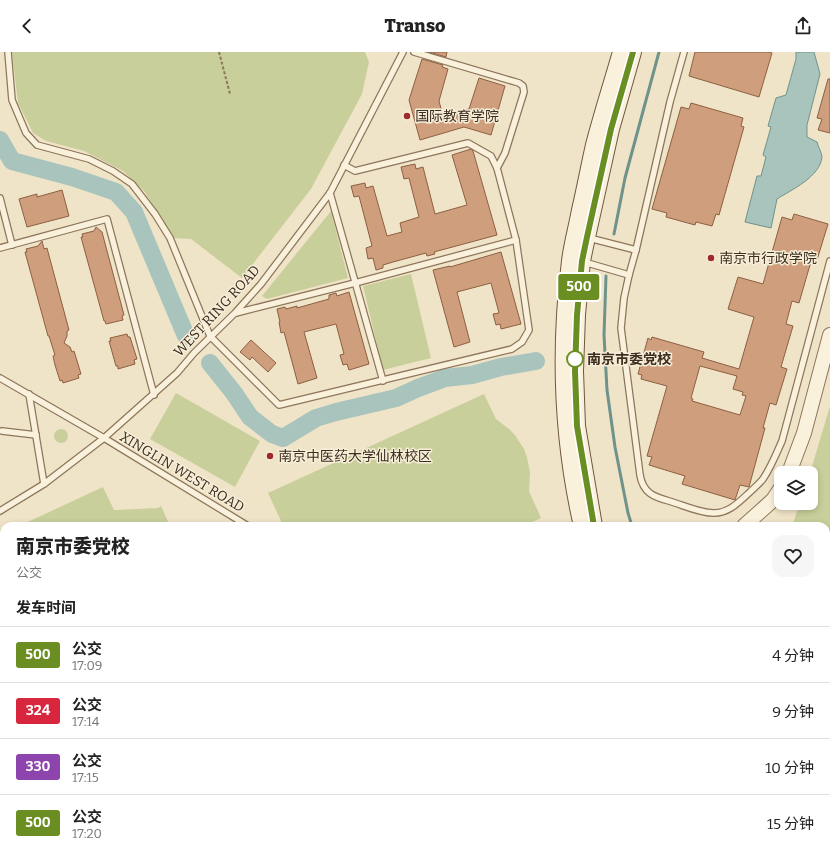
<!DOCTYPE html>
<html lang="zh">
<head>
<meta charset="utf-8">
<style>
  body { margin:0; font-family:Bitter,"Noto Sans SC",serif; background:#f6f6f6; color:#222; height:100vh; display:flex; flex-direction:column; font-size:15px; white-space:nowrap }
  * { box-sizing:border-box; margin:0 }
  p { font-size:13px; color:#767676 }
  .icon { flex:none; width:22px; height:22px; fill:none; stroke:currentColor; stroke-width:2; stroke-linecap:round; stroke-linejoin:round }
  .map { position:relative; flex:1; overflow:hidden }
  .details { position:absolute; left:0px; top:470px; width:830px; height:336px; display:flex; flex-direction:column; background:#fff; border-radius:12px 12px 0 0; box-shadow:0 2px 6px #0003 }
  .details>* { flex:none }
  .badge { padding:0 8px; border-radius:3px; font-size:14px; line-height:26px }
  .controls { position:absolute; left:774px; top:414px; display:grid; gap:8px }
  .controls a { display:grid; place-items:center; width:44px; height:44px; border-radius:8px; background:#fff; box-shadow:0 2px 6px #0003; font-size:20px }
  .map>.badge { position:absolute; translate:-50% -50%; box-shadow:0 0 0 2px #fff }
  h2 { padding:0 16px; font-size:15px; line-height:36px }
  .round { display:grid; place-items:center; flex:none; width:42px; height:42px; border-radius:12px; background:#f6f6f6 }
  .overview { display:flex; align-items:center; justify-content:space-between; height:68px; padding:0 16px }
  h1 { font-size:19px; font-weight:800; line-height:30px }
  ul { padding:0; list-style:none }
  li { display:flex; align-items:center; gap:12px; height:56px; padding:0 16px; border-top:1px solid #e0e0e0 }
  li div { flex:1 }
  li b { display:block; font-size:15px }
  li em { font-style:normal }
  li .badge { min-width:44px; font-weight:700; text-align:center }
  header { display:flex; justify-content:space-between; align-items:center; height:52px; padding:0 16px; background:#fff; font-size:18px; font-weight:800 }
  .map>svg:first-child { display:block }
  .green { fill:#c9cf9b }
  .water { fill:#a9c4bc; stroke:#6f938a }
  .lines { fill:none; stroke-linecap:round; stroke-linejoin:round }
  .stream { stroke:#6f938a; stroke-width:3 }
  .river { stroke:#a9c4bc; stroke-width:18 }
  .building { fill:#cf9f7d; stroke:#8d5f41; fill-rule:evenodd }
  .service-casing { stroke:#8d765c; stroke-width:8 }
  .tertiary-casing { stroke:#8d765c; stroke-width:16 }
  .secondary-casing { stroke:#6f573f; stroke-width:18 }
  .path { stroke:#8d765c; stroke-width:2; stroke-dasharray:3 2; stroke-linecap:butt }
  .service { stroke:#faf1dc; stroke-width:5.5 }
  .tertiary { stroke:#faf1dc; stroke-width:14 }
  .secondary { stroke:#faf1dc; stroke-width:16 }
  .line-casing { stroke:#fff; stroke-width:9 }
  .line { stroke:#6b8e23; stroke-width:6 }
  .poi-dot { fill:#9e2a2b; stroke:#f7eed8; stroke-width:1.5 }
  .stop-dot { fill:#fff; stroke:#6b8e23; stroke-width:2 }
  .labels { text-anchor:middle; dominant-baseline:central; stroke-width:3; stroke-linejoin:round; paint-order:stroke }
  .poi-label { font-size:14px; fill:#3d2e20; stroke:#f7eed8; text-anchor:start }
  .street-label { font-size:14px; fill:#3d2e20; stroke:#f7eed8 }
  .stop-label { font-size:14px; font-weight:bold; fill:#3d2e20; stroke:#f7eed8; text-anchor:start }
</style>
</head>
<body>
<header><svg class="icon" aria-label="back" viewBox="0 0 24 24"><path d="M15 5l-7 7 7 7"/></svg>Transo<svg class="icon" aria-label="share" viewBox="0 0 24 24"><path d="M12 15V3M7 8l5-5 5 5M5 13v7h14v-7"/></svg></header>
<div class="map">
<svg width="830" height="806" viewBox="0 0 830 806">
  <rect width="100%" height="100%" fill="#f0e4c8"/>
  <g class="green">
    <path d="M12,0h353l4,10 -7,32 -51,95 -69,89 -51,-39 -17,-1 -30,-47 -21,-20 -39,-20 -38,-10 -13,-8 -15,-30z"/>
    <path d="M331,159l17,67 -81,21 -5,-3z"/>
    <path d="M411,222l20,84 -48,12 -20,-84z"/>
    <path d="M176,341l84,48 -25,46 -85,-48z"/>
    <path d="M484,342l12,25 13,10 6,6 9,14 3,8 3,16 -1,18 12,27 -18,8h-243l1,-5 -13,-28z"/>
    <path d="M830,354v271l-4,1v-152h-34l8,-23h11v-30h-1z"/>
    <circle cx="61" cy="384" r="7"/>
    <path d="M103,435l11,23 44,-2 3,-2 9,20h-151z"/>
    <path d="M4,481v32l-4,2v-32z"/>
    <path d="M0,738l4,3v61h77l-3,4h-78z"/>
    <path d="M384,802h112l-8,4h-100z"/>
    <path d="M582,802h100l2,4h-100z"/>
  </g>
  <path class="water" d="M796,0h18l6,22 -13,51v12l10,5c1,5 5,11 5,15 -2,20 -31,33 -45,42l-6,29 -26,-6 12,-46h4l5,-19 -3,-2 8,-28 -3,-1 8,-28 10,-3 10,-36z"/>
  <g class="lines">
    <g class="stream">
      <path d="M614,182l11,-56 34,-126"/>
      <path d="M606,224l-2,59 3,55 8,57 13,66 4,13"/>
      <path d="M826,791l4,4"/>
    </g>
    <g class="river">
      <path d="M0,88l12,21 60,16 44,15 18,20 52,124"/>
      <path d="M210,311l24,30 16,24 22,17 11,4 33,-20 20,-6 60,-14 22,-10 27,-10 27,-3 29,-8 35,-6"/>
    </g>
  </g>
  <g class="building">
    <path d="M429,0h18l-1,5z"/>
    <path d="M695,0h73l4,1 -13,44 -70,-21z"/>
    <path d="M422,7l21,6 -1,2 6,2 -9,32 4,15 26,-7 10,-31 26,8 -14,49 -27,-8 -44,13 -11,-40z"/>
    <path d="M828,27h2v54l-12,-3 4,-11 -5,-1z"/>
    <path d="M691,51l52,15 -2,8 3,1 -25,88 -3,-1 -4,12 -16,-4 -1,3 -29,-8 1,-4 -15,-4 29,-102 8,2z"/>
    <path d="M471,97l2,2 24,84 -63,17 1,2 -8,2 -1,-3 -33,9 -10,3v3l-7,2 -3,-12 -5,1 -2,-11 6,-2 -13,-50 -5,1 -3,-11 14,-3 1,5 7,-2 14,50 15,-4 -2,-9 19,-6 -10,-39 -5,1 -3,-12 14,-3 1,5 7,-2 12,47 32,-9 -15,-50z"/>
    <path d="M62,138l7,26 -42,11 -8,-28 18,-5v3z"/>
    <path d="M794,162l34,10 -11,36 -5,-2 -13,45 -7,-2 -6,23 7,2 -12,41 6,2 -11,36 -6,-2 -7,25h2l-16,59 -9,-2 -5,15 -53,-16 3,-8 -36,-11 3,-8 -5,-1 20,-70 -26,-7 1,-4 -4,-1 10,-36 3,2 1,-3 52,15 -2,6 37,11 15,-52 -26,-8 10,-32 25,7 19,-67 10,3zM700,314l37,10 -4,13 10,3 -1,3 4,1 -6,19 -48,-14 1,-2 -2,-1z"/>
    <path d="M96,175l6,5 22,83 -2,1 1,4 -17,4 -1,-3h-1l-23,-84h2l-1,-3 12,-3z"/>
    <path d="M42,189l2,8 3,-1 22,82 -2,1v5l-3,7 6,4 2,5 2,-1 7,23 -3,1 1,3 -16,5 -1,-3 -2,1 -5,-16 -2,-9 2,-1 -6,-19h-1l-23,-84h2l-1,-3 12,-3z"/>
    <path d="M501,200l20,72 -20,5 -1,-5 -4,1 -3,-11 6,-1 -8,-30 -34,9 13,50 -16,5 -21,-77 17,-4v1z"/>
    <path d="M349,240l20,72 -20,6 -2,-6 -4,1 -3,-10 4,-1 -8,-30 -32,8 13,46 -19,6 -14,-52 -3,1 -2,-11h1l-3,-13 8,-2 1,2 11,-3v2l32,-9v-4l7,-2 1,3z"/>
    <path d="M127,282l1,3h2l7,22 -3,1 1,4 -17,5v-3h-2l-7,-25h2l-1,-3z"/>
    <path d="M251,288l25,23 -8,9 -16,-15 -2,3 -10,-8z"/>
  </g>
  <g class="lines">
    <defs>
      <g id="service">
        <path d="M8,0l4,48 14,33 11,12 52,14 24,12 19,13 23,30 15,24 40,98 69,69 233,-56 10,-7 7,-12 -13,-90 -19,-72 -6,-12 -23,-13 -113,28 -11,-6"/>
        <path d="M414,0l105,31 4,3 1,6 -19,61 -8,15"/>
        <path d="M330,141l53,188"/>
        <path d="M0,146l12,47"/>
        <path d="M0,196l107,-29 47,176"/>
        <path d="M636,198l34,-148 14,-50"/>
        <path d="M584,210l45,13 7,-25 -47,-12"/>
        <path d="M629,223l-5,23 -3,30 19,147c3,18 14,22 29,26 14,4 30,12 45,12 15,0 25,-11 36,-21 4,-4 9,-8 13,-13 8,-12 13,-25 19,-38l48,-180"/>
        <path d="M236,261l119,-30 161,-43"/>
        <path d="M0,326l104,60 144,88"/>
        <path d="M29,342l15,90"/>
        <path d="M2,379l34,4"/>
        <path d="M0,459l44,-27 60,-46 73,-65 17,-20 41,-40 26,-29 69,-91 73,-141"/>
        <path d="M0,540l4,2"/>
        <path d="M826,668l4,-2"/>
        <path d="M0,711l4,2"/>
        <path d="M826,747l4,3"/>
        <path d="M128,802l4,4"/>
        <path d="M341,802l2,4"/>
        <path d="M363,802l2,4"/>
        <path d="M574,802l2,4"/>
        <path d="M707,802l3,4"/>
        <path d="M224,806l5,-4"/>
      </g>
      <g id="tertiary">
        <path d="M789,421l15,-40 26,-98"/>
        <path d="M744,474l29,-26 8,-12"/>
        <path d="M113,806l4,-4"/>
        <path d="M144,806l5,-4"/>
      </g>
      <g id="secondary">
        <path d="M582,474c-20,-87 -23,-177 -12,-265 2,-17 7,-34 10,-51 5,-21 9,-43 14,-65 8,-31 18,-62 27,-93"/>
        <path d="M594,474l-17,-100 -2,-55 2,-56 5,-54 5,-24 24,-108 22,-77"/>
        <path d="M754,802l4,4"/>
        <path d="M769,802l4,4"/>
      </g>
    </defs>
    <use href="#service" class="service-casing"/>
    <use href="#tertiary" class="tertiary-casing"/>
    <use href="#secondary" class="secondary-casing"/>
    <g class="path">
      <path d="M219,0l11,42"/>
      <path d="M0,776h4"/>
      <path d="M55,806v-4"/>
    </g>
    <use href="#service" class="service"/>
    <use href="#tertiary" class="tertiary"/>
    <use href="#secondary" class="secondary"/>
  </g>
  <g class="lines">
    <defs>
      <path id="line" d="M594,474l-17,-100 -2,-55 2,-56 5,-54 5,-24 24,-108 22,-77"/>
    </defs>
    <use href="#line" class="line-casing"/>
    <use href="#line" class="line"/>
  </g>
  <g class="poi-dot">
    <circle cx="407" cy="64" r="4"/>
    <circle cx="711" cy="206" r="4"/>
    <circle cx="270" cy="404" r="4"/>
  </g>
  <circle class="stop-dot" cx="575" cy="307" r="8"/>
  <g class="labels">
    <g class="poi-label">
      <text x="415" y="64">国际教育学院</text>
      <text x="719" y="206">南京市行政学院</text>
      <text x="278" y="404">南京中医药大学仙林校区</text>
    </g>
    <g class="street-label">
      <text transform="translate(217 259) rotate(-47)">WEST RING ROAD</text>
      <text transform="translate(182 420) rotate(31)">XINGLIN WEST ROAD</text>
    </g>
    <g class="stop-label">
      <text x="587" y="307">南京市委党校</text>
    </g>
  </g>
</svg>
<div class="controls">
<a><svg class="icon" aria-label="layers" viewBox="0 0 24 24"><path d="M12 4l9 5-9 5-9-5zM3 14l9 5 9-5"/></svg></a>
</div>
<b class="badge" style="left:579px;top:235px;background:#6b8e23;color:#fff">500</b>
<section class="details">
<div class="overview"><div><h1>南京市委党校</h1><p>公交</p></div><a class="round"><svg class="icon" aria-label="heart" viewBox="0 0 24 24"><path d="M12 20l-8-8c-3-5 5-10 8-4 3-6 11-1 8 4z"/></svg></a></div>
<h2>发车时间</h2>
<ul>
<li><span class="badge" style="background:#6b8e23;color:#fff">500</span><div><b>公交</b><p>17:09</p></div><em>4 分钟</em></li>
<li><span class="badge" style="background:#d7263d;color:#fff">324</span><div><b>公交</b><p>17:14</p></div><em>9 分钟</em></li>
<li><span class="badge" style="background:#8e44ad;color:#fff">330</span><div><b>公交</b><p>17:15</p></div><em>10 分钟</em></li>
<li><span class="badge" style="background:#6b8e23;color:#fff">500</span><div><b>公交</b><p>17:20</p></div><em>15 分钟</em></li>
</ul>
</section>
</div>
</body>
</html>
